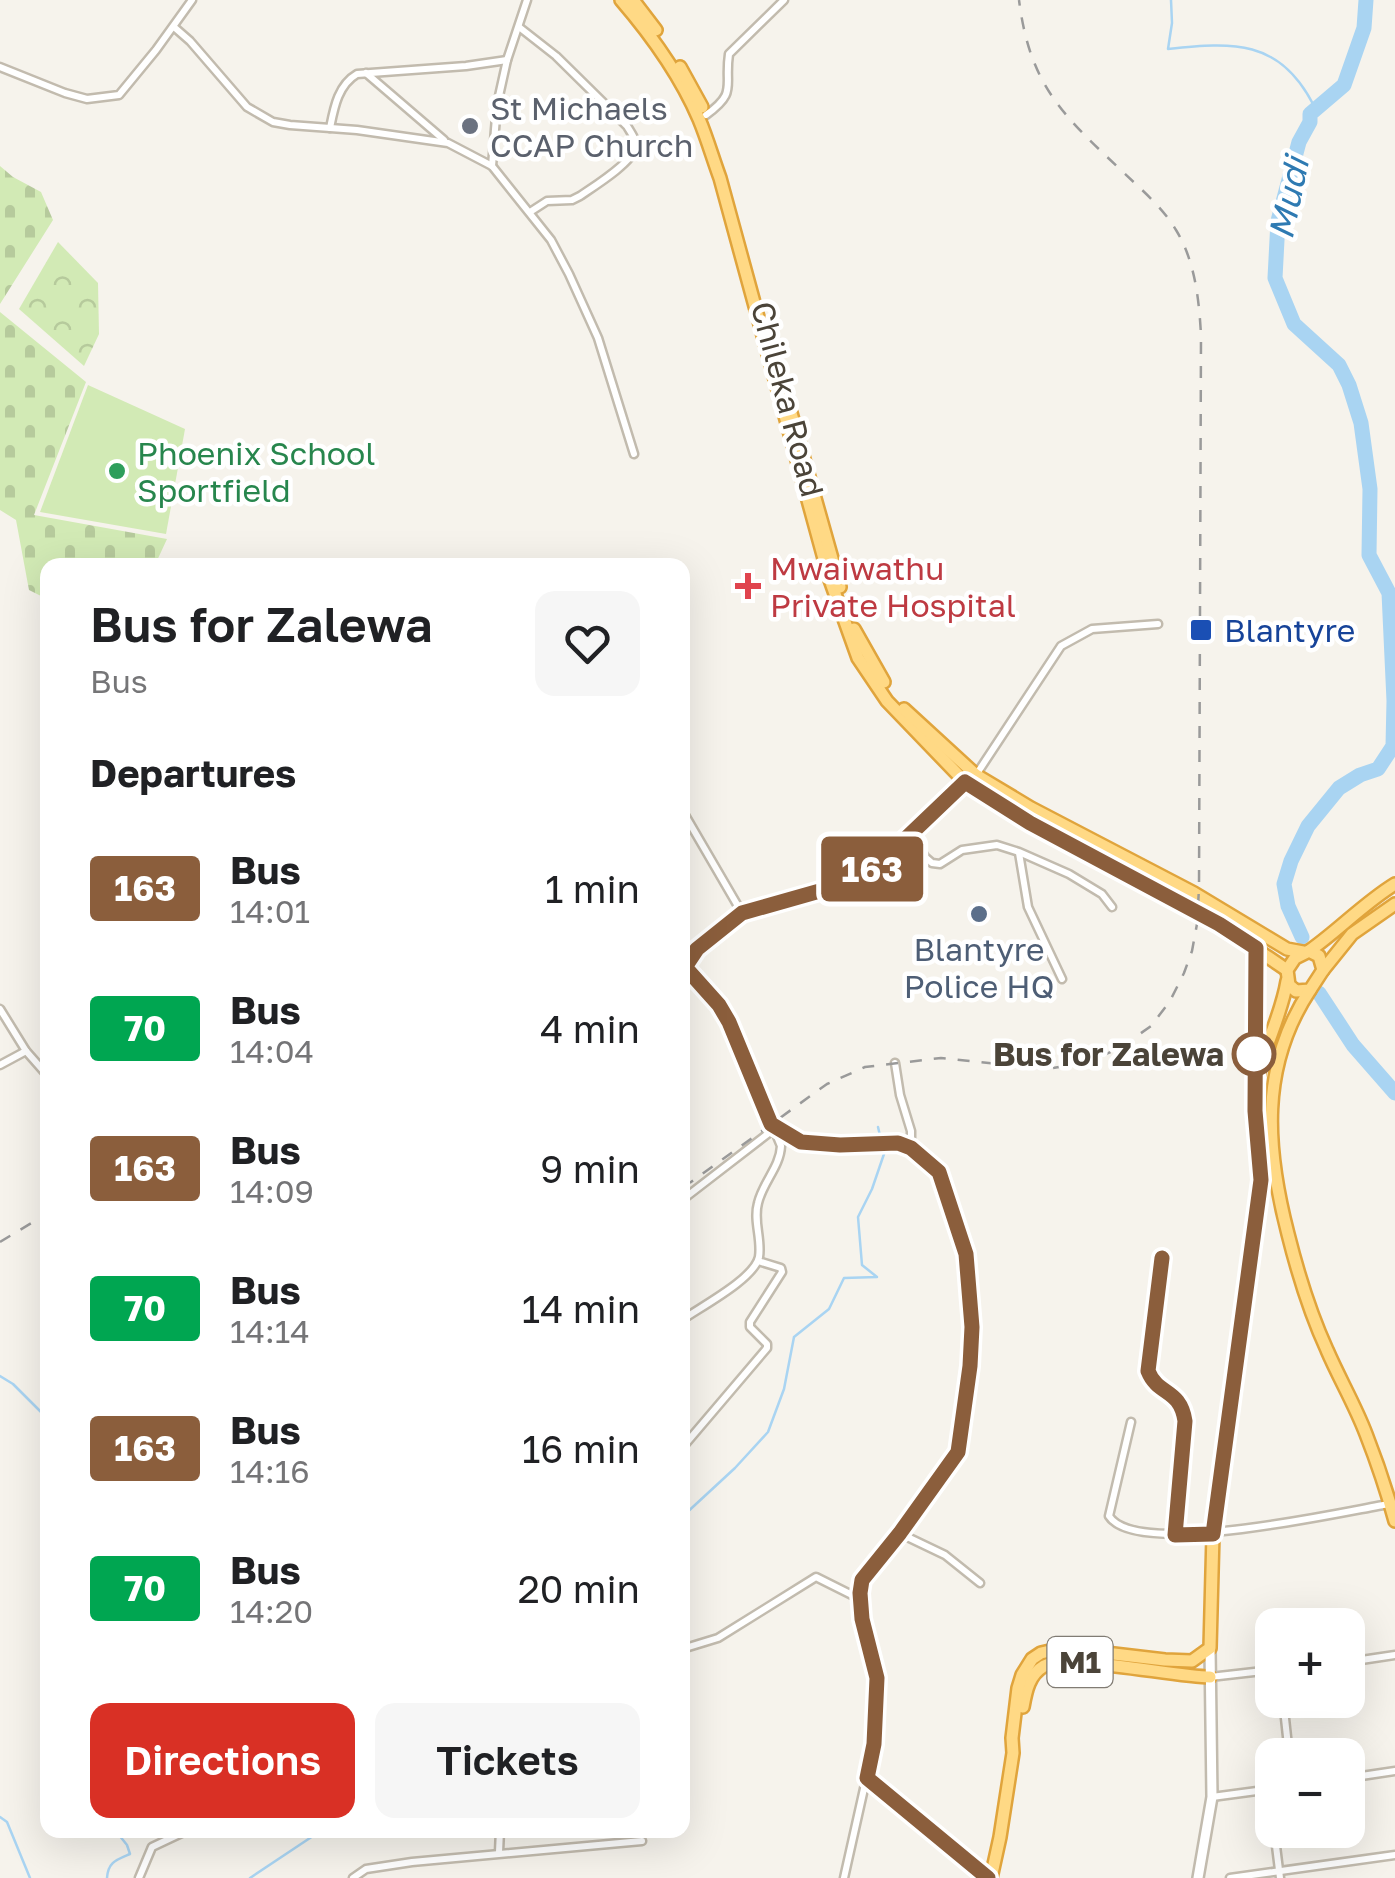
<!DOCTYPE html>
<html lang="en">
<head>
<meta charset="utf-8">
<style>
  body { margin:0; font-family:"Golos Text",sans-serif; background:#f6f6f6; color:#202124; height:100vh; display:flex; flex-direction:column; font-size:38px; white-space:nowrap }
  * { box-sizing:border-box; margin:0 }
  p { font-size:32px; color:#757577 }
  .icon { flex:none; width:55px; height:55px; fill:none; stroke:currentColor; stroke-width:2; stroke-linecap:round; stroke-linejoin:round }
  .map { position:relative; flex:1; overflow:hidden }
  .sheet { position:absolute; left:40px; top:558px; width:650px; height:1280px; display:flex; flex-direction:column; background:#fff; border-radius:20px; box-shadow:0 10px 40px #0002 }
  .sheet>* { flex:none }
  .badge { padding:0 20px; border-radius:8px; font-size:35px; line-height:65px }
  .fabs { position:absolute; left:1255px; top:1608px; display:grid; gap:20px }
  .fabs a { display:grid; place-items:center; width:110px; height:110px; border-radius:20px; background:#fff; box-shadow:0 10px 40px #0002; font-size:50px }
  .map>.badge { position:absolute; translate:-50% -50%; box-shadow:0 0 0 5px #fff }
  h2 { padding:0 50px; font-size:38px; line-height:90px }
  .round { display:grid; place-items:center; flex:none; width:105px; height:105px; border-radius:20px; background:#f6f6f6 }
  .summary { display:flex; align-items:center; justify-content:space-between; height:170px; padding:0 50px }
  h1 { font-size:48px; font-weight:600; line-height:75px }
  .button { display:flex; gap:20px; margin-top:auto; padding:20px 50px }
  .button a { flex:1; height:115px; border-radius:20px; background:#d93025; color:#fff; font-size:40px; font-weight:600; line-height:115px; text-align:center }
  .button a+a { background:#f6f6f6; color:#202124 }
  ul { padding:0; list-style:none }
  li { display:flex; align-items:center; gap:30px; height:140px; padding:0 50px }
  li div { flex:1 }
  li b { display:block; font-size:38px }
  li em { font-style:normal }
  li .badge { min-width:110px; font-weight:700; text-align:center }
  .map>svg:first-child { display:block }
  .cemetery { fill:url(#cemetery-stones) }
  .park { fill:url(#park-crowns) }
  .garden { fill:#d2eab5 }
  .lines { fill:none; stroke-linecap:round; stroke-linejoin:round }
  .stream { stroke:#a9d4f2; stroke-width:2.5 }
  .river { stroke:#a9d4f2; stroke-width:15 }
  .minor-casing { stroke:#c2bbae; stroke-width:11 }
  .tertiary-casing { stroke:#c2bbae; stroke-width:14 }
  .trunk-casing { stroke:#e0a43c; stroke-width:16 }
  .minor { stroke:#fff; stroke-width:6 }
  .tertiary { stroke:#fff; stroke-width:9 }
  .trunk { stroke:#ffd985; stroke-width:11 }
  .rail { stroke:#9a9a9a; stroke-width:2.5; stroke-dasharray:12 12; stroke-linecap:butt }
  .line-casing { stroke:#fff; stroke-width:22 }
  .line { stroke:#8b5e3c; stroke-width:15 }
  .worship-dot { fill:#6b7280; stroke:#fff; stroke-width:4 }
  .leisure-dot { fill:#2e9e5b; stroke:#fff; stroke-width:4 }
  .health-dot { fill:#e0444e; stroke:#fff; stroke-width:4 }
  .transit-dot { fill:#1a4fb4; stroke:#fff; stroke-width:4 }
  .service-dot { fill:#5c6f8a; stroke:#fff; stroke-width:4 }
  .stop-dot { fill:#fff; stroke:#8b5e3c; stroke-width:5 }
  .labels { text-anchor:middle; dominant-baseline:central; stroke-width:9; stroke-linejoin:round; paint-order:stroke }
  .shield { fill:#fff; stroke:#817c74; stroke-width:2.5 }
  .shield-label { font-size:30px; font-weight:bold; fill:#4b4439 }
  .worship-label { font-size:32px; fill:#5b616d; stroke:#fff; text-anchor:start }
  .street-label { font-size:32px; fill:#4b4439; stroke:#fff }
  .leisure-label { font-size:32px; fill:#27864d; stroke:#fff; text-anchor:start }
  .health-label { font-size:32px; fill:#be3a42; stroke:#fff; text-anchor:start }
  .transit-label { font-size:32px; fill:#164399; stroke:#fff; text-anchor:start }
  .service-label { font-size:32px; fill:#4e5e75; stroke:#fff }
  .stop-label { font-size:32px; font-weight:bold; fill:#4b4439; stroke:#fff; text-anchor:end }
  .water-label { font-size:35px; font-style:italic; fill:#2e7ab2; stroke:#fff }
</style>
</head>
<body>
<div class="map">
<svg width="1395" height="1878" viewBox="0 0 1395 1878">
  <defs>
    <pattern id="cemetery-stones" width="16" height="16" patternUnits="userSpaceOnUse" patternTransform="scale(2.5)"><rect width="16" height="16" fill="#d2eab5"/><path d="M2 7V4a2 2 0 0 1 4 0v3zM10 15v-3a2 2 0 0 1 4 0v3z" fill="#b6ca9c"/></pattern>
    <pattern id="park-crowns" width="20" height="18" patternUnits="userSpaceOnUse" patternTransform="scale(2.5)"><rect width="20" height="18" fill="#d2eab5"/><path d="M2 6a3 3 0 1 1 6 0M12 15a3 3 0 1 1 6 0" fill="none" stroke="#b6ca9c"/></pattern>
  </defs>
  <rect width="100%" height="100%" fill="#f6f3ec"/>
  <g class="cemetery">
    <path d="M0,166l13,11 28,15 12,28 -53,84z"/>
    <path d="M0,312l86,70 -52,133 133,24 -12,26h-107l-1,34 -18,-9 -13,-70 -16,-10z"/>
  </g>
  <path class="park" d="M58,242l40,41 1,51 -15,32 -65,-57z"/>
  <path class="garden" d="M88,385l97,44 -19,105 -126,-22z"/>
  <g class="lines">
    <g class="stream">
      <path d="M1171,0l1,23 -4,26c65,-7 111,-10 145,55l-7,26 -14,24 -9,33 -9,56 2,44 11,32 44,32 10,13 11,20 7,31 5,7 6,67"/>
      <path d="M878,1127l3,13"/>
      <path d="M0,1376l13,8 35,35"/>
      <path d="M682,1517l53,-49 33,-36 16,-43 10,-52 35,-28 15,-31 33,-1 -15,-12 -4,-48 14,-28 12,-35 -1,-6"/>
      <path d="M0,1817l7,5 23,56"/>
      <path d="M107,1878c1,-16 9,-18 23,-24l-3,-9 -12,-15"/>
      <path d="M250,1878l72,-48"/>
    </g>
    <g class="river">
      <path d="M1302,937l-14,-31 -4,-22 7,-23 17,-35 31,-38 21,-13 18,-6 15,-23 1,-45 -5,-108 -20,-38 1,-66 -9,-66 -12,-38 -10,-20 -45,-41 -19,-46 3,-57 21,-79 11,-20v-8l34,-29 20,-57 2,-28"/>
      <path d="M1319,993l34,52 42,48"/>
    </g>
    <defs>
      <g id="minor">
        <path d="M174,27l16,14 57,66 26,15 17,3 67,5 91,13 44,23 59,74 18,34 29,64 36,116"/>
        <path d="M519,27l37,29 71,70c4,7 10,14 8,22 -3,15 -42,39 -55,48l-8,4 -25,1 -17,11"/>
        <path d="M0,67l65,26 22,6 32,-4 37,-45 36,-50"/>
        <path d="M366,73l78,67"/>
        <path d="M706,115c32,-23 18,-28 23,-61l55,-54"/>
        <path d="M330,128c4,-20 8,-43 27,-54l109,-8 41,-6"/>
        <path d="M492,166l5,-61 10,-45 20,-60"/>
        <path d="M682,810l60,103"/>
        <path d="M912,834l13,23 7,6 8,1 22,-14 35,-5 22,7 50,22 33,20 10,13"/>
        <path d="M1019,853l9,54 34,72"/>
        <path d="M682,970l15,-21 45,-36 113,-32 21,-14 89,-85 11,-7 85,-129 31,-17 66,-5"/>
        <path d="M0,1009l26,42 22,25"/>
        <path d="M895,1063l5,32 11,36v17"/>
        <path d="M0,1065l26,-14"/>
        <path d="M771,1124l30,18 39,3 58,-2 13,5 28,24 27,82 5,73 -1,39 -12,86 -59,81 46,22 35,28"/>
        <path d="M682,1200l92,-71"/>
        <path d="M1161,1258l-12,113c9,25 31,18 36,50l-10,114"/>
        <path d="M682,1320c20,-14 72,-41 77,-63 3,-18 -6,-36 -1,-54 5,-21 22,-36 23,-57l-52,-125 -10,-16 -34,-38"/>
        <path d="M1131,1422l-22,94c27,43 232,-4 280,-12"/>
        <path d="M682,1448l85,-100v-4l-17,-17v-5l32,-50 -1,-4 -23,-7"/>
        <path d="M682,1649l36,-11 98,-61 44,22"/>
        <path d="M1348,1662l47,-7"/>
        <path d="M1210,1677l62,-7"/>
        <path d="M1283,1700l6,55"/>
        <path d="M867,1777l121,101"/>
        <path d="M1348,1778l47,-7"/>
        <path d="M1268,1790l4,32"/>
        <path d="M1212,1797l60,-8"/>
        <path d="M1274,1830l6,48"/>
        <path d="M499,1852l1,-22"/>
        <path d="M139,1878l13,-31 36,-17"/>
        <path d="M353,1878l13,-9 46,-7 230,-21"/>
        <path d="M844,1878l30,-134c2,-20 4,-42 3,-62 -2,-29 -25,-72 -15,-100 3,-9 30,-39 37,-49"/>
        <path d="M1230,1878l165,-23"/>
      </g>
      <path id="tertiary" d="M1198,1878l14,-81 -2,-149"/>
      <g id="trunk">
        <path d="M621,0c31,36 59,75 78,119 8,19 14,40 21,59l109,399 29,81 29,43 78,81 65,41 189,101 68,46"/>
        <path d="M633,0l23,30"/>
        <path d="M680,67l22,40"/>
        <path d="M791,413l49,174"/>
        <path d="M854,629l30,53"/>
        <path d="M904,709l72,66 55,33 163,85 93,56 16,3"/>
        <path d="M1309,951l10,5 4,14 -13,20 -14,1 -7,-6 -2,-15 8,-12z"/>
        <path d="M1309,951c30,-21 55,-48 86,-67"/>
        <path d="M1323,970l29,-36 43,-30"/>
        <path d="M1310,990c-51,77 -44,159 -22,244 10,40 22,79 39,116 12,28 28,55 39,84 11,28 21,58 29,87"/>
        <path d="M1255,1079l1,-131"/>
        <path d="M1023,1707c3,-17 6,-32 21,-41 23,-13 131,11 166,11"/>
        <path d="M991,1878l9,-41 13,-84 -1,-15 6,-50 4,-13 10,-16 9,-6 22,-5 102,12 27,1 18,-13 3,-114 48,-354c-4,-28 -9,-58 -6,-86 4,-39 26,-75 32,-113"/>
      </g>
    </defs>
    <use href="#minor" class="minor-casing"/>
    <use href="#tertiary" class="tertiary-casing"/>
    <use href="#trunk" class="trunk-casing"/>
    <use href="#minor" class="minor"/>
    <use href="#tertiary" class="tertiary"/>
    <use href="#trunk" class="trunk"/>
    <g class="rail">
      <path d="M682,1185l9,-3 136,-98 38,-17 76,-9 107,11 39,-7 33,-14 31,-22 19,-25 14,-28 8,-22 5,-27 2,-36 2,-553c-2,-36 -6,-74 -25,-105 -13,-22 -34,-40 -52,-57 -60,-57 -94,-86 -105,-173"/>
      <path d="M0,1242l48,-29"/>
    </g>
  </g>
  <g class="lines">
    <defs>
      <path id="line" d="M988,1878l-121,-100 7,-34 3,-66 -15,-59 -2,-26 2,-13 38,-47 58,-81 12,-86 2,-39 -6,-73 -27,-82 -28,-24 -13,-5 -58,2 -39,-3 -30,-18 -42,-102 -10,-17 -34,-38 12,-18 45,-36 113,-32 21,-14 89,-85 65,41 189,101 37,24 -1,163 6,69 -48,354 -38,1 10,-114c-5,-33 -27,-25 -37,-50l14,-113"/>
    </defs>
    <use href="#line" class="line-casing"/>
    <use href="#line" class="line"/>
  </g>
  <circle class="worship-dot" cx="470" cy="126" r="10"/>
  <circle class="leisure-dot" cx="117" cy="471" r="10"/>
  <path class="health-dot" d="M743 571h10v10h10v10h-10v10h-10v-10h-10v-10h10z"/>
  <rect class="transit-dot" x="1189" y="618" width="24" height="24" rx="5"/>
  <circle class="service-dot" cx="979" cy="914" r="10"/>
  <circle class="stop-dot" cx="1254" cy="1054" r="20"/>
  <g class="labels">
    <rect class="shield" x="1047.5" y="1637" width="65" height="50" rx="8"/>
    <g class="shield-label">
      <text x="1080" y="1662">M1</text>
    </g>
    <g class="worship-label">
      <text x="490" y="108">St Michaels<tspan x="490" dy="37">CCAP Church</tspan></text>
    </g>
    <g class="street-label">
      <text transform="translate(788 399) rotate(75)">Chileka Road</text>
    </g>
    <g class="leisure-label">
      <text x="137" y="453">Phoenix School<tspan x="137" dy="37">Sportfield</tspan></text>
    </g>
    <g class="health-label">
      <text x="770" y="568">Mwaiwathu<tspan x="770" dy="37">Private Hospital</tspan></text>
    </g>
    <g class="transit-label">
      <text x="1224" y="630">Blantyre</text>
    </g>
    <g class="service-label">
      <text x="979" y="949">Blantyre<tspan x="979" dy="37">Police HQ</tspan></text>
    </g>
    <g class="stop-label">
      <text x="1224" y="1054">Bus for Zalewa</text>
    </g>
    <g class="water-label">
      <text transform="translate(1288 198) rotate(-78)">Mudi</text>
    </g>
  </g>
</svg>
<div class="fabs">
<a>+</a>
<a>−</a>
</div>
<b class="badge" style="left:872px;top:869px;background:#8b5e3c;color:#fff">163</b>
<section class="sheet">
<div class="summary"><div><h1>Bus for Zalewa</h1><p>Bus</p></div><a class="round"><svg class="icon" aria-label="heart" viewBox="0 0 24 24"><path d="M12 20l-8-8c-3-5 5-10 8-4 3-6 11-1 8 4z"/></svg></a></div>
<h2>Departures</h2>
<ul>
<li><span class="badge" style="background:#8b5e3c;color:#fff">163</span><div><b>Bus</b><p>14:01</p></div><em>1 min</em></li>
<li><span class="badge" style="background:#00a651;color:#fff">70</span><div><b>Bus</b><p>14:04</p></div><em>4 min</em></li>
<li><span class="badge" style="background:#8b5e3c;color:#fff">163</span><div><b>Bus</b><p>14:09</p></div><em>9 min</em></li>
<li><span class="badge" style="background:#00a651;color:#fff">70</span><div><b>Bus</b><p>14:14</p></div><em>14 min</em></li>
<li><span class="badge" style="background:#8b5e3c;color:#fff">163</span><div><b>Bus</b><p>14:16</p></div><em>16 min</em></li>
<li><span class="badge" style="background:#00a651;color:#fff">70</span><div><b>Bus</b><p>14:20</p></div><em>20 min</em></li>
</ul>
<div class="button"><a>Directions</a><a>Tickets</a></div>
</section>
</div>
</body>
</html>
